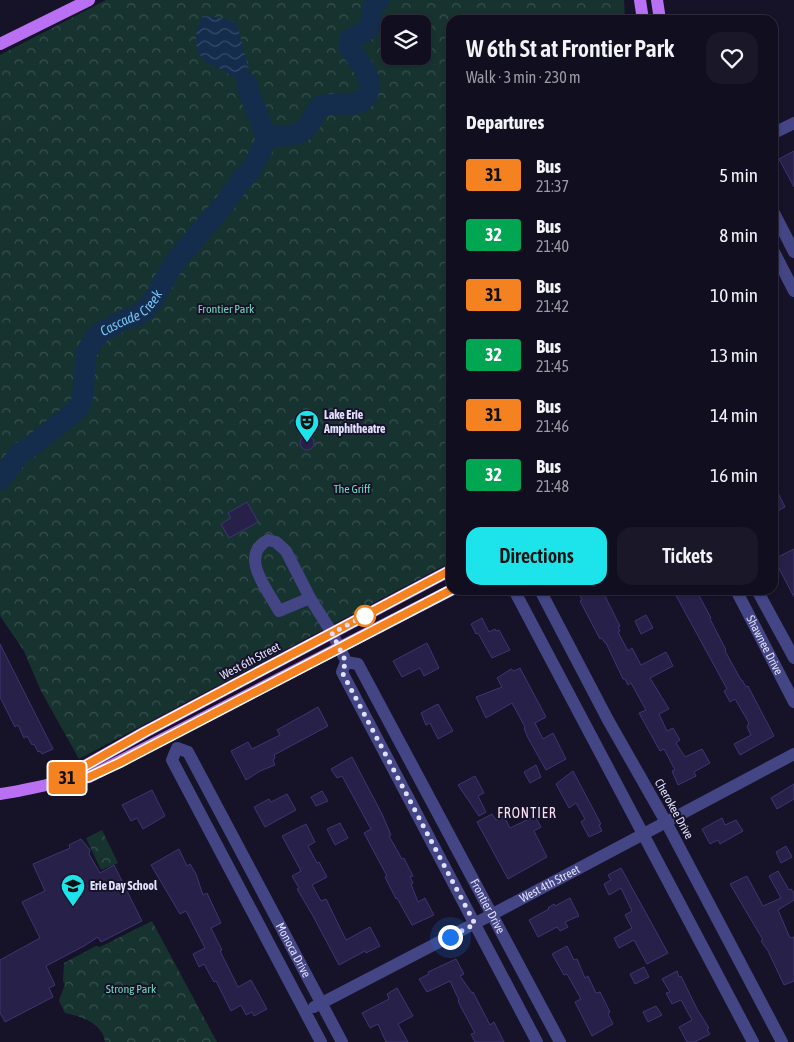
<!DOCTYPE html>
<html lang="en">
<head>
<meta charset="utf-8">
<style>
  body { margin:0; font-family:"Asap Condensed",sans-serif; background:#191728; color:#f1f3f6; height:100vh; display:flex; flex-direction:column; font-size:19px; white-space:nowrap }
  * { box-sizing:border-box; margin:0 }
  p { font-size:16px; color:#9c9ca4 }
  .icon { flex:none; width:28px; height:28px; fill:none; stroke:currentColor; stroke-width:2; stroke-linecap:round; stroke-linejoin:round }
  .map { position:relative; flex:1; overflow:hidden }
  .drawer { position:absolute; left:446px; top:15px; width:332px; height:580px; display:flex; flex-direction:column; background:#100e1f; border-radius:15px; box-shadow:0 1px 4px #0004,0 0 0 1px #302e3d }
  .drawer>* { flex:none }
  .badge { padding:0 10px; border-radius:4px; font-size:18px; line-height:32px }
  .fabs { position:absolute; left:381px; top:15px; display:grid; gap:10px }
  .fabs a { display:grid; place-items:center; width:50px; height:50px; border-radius:10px; background:#100e1f; box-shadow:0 1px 4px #0004,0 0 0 1px #302e3d; font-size:25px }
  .you { position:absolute; width:25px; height:25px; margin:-12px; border:4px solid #fff; border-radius:50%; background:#1a73e8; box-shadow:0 0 0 8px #1a73e833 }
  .map>.badge { position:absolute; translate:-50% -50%; box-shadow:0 0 0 2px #fff }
  h2 { padding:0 20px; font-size:19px; line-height:45px }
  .round { display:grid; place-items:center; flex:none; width:52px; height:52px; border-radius:15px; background:#191728 }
  .summary { display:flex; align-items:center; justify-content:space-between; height:85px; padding:0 20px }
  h1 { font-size:24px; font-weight:600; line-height:38px }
  .button { display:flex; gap:10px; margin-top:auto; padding:10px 20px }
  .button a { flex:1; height:58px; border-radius:15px; background:#1de3ea; color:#111; font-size:20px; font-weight:600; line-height:58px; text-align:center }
  .button a+a { background:#191728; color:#f1f3f6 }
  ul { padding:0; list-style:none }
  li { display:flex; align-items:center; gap:15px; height:60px; padding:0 20px }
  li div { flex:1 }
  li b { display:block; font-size:19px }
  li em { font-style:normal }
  li .badge { min-width:55px; font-weight:700; text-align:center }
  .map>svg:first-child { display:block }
  .park { fill:url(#park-crowns); fill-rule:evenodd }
  .water { fill:url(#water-waves) }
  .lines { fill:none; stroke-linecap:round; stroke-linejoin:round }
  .river { stroke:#142d4d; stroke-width:21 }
  .building { fill:#272149; stroke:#3e3573 }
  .minor { stroke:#434584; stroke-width:12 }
  .major { stroke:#b970f2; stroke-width:12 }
  .line-casing { stroke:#fff; stroke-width:11 }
  .line { stroke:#f58220; stroke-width:8 }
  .walk { stroke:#e0dffc; stroke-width:5; stroke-dasharray:0 9 }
  .stop-dot { fill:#fff; stroke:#f58220; stroke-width:2.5 }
  .labels { text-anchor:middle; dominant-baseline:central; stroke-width:4; stroke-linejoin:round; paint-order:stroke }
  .park-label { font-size:12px; fill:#70d7b7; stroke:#161329 }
  .poi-label { font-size:12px; font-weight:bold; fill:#e0dffc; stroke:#161329; text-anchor:start }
  .street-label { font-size:12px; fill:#e0dffc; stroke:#161329 }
  .water-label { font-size:14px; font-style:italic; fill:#77c1f2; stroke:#161329 }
  .neighbourhood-label { font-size:14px; letter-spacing:1px; fill:#fce1f4; stroke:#161329 }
</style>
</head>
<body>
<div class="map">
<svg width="794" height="1042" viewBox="0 0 794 1042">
  <defs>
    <pattern id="park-crowns" width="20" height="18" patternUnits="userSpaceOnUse" patternTransform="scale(1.25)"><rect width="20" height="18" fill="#173330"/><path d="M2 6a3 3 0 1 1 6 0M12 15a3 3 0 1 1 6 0" fill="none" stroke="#38504f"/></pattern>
    <pattern id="water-waves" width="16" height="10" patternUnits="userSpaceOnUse" patternTransform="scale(1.25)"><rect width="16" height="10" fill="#142d4d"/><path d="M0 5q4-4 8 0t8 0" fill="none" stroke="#364b68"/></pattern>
  </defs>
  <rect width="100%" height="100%" fill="#161329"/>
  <g class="park">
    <path d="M106,0h518l1,20h-174v542l-372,197 -38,-68 -17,-40 -24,-35v-561zM390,24h32v32h-32z"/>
    <path d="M102,830l16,33 -17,7 -15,-32z"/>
    <path d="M152,921l65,121h-112c-2,-19 -25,-26 -40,-29l-6,-12 6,-17 -2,-3 1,-18 32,-17 4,1z"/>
  </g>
  <path class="water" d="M203,16l15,1 15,4 5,7 12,46v6l-3,3c-9,-2 -17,-8 -25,-13 -4,-3 -9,-4 -14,-7 -16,-11 -14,-32 -5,-47z"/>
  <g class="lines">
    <g class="river">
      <path d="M247,83l3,12 17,43"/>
      <path id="s1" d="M0,480l20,-27 12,-7 46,-37 4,-8 4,-47 7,-14 8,-8 25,-13 12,-4 8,-6 8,-10 20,-36 52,-61 15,-22 10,-10 16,-32c14,-4 31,1 41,-12 5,-6 7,-14 12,-20 11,-3 21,-1 32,-2 7,-1 13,-4 16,-11 6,-18 -10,-32 -19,-46l1,-8c5,-3 13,-5 18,-10 7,-9 -2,-18 11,-29"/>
    </g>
  </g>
  <g class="building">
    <path d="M794,151v36l-15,-28z"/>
    <circle cx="307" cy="443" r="7"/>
    <path d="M774,485l11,22 -11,6z"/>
    <path d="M247,502l11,20 -29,16 -8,-14 10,-6 -3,-5z"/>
    <path d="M794,549v48l-20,-38z"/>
    <path d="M577,590h25l18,36 -2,1 2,4 -2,1 10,19 4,-3 9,17 25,-13 7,14 -23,12 19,31 -10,5 8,17 6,-3 7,12 -4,3 9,14 17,-8 8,14 -16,9 2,4 -18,9 -6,-14 3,-1 -11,-21 -4,2 -21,-38 7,-3 -15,-27 -3,2 -3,-6h-2l-17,-36h-1l-3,-5 -2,1 -20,-38 2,-1z"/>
    <path d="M673,590h23l15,28 -1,1 16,31 -1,1 16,29h1l4,7 2,-1 26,50 -34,19 -6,-11 17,-9 -4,-8 2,-4 -14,-24 -5,3 -6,-11 3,-2z"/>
    <path d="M646,615l7,13 -12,6 -6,-13z"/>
    <path d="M482,618l7,14 6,-3 1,2 3,-1 11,20 -18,8 -14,-25 -2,1 -5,-10z"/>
    <path d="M427,643l12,25 -15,8 -4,-8 -18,9 -9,-16z"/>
    <path d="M0,644l53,105 -11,5 -2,-3 -2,1 -4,-8 -2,1 -5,-9 -3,2 -6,-13 -3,2 -15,-30z"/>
    <path d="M520,668l26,49 -11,6 8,16 10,-6 13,26 -20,11 -18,-32 -4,-10 1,-1 -13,-24 -26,15 -10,-21 26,-10 -5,-9 14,-9 3,2z"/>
    <path d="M438,704l15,27 -15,8 -8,-16 -4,2 -5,-12z"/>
    <path d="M318,707l10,19 -54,29 1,3 -2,2 2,5 -15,6 -14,9 -15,-29 17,-9 4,7 28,-14 -3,-5z"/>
    <path d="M352,757l30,57 9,21 -2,1 13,23 2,-1 9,18 -3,1 3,6 -2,1 7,18 7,-4 9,17 -22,10 -15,-27 -1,1 -11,-22 2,-1 -23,-43 7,-4 -29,-53 -5,2 -6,-9z"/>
    <path d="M536,765l5,12 -11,6 -6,-11z"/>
    <path d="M573,771l28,53 -2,1 3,6 -13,6 -8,-15 4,-3 -9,-16 -7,5 -13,-24z"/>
    <path d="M475,776l9,17 -6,3 8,16 -7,4 -21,-31z"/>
    <path d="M794,784v15l-17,10 -6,-11z"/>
    <path d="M152,790l13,26 -22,13 -6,-11 -6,3 -9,-16z"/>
    <path d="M322,791l6,10 -12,5 -5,-9z"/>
    <path d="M287,794l9,16 -31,17 -11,-20 15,-8 2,3z"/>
    <path d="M492,814l4,6 8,-4 6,12 25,-12 6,11 -7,4 13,26 -39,22 -31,-57z"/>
    <path d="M722,818l3,7 11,-5 7,11 -23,13 -2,-4 -8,4 -8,-15z"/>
    <path d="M340,823l8,15 -13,7 -8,-16z"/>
    <path d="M306,824l9,18 -7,4 9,17 2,-1 8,15 -15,8 9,16 5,-2 20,41 24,-13 10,19 -14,7 -1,-2 -26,14 -26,-49 -16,-27 2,-1 -7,-12 9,-5 -19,-35z"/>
    <path d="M81,839l9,11 -1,4 11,19 14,-8 28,56 -41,21 -3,-5 -14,9 -38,20 9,19 -6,3 4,9 -48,25 -5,-9v-53l40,-22 -18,-36 23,-11 -12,-27 37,-16 -1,-3z"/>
    <path d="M786,846l6,11 -11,6 -5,-11z"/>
    <path d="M179,849l8,17 3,-2 6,10 7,21 4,-2 14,30 -10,5 11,22 -2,1 18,36 13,-7 16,29 -13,7 -2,-4 -6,3 -5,-10 -10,6 -15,-30 -2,1 -10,-18 -5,3 -6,-13 12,-6 -19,-37 -6,3 -29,-49z"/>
    <path d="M621,868l47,85 -21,11 -13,-24 -15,8 -5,-10 18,-10 -7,-13 7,-4 -11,-23 -12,7 -5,-11 7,-4 -3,-5z"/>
    <path d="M778,871l11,19 2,-1 3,4v7l-16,10 12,28 4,-1v44l-10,4 -16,-34 -7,-10 2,-1 -33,-56 17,-8 16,30 18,-8 -12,-22z"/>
    <path d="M570,898l9,18 -14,6 3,5 -8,4 -3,-4 -19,10 -9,-17 20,-11 -1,-1 6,-4 1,2z"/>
    <path d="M567,946l7,14 3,-1 8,19 3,-2 8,17 4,-1 10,20 -2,2 5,10 -21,12 -17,-34 6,-3 -14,-25 -3,1 -12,-21z"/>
    <path d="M456,959l8,15 -4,2 12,17 1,-1 17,33 4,-3 10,20h-29l-4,-8 4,-1 -13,-24 -4,-8 1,-1 -9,-19 -23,11 -8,-13 10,-5 -1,-2z"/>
    <path d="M644,967l5,10 -14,7 -5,-10z"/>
    <path d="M677,971l2,6 2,-1 16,33 12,19 -2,1 3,5 -15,8h-8l-8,-15 13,-7 -11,-20 -9,4 -6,-11 4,-1 -8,-13z"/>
    <path d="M397,988l16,28 -15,8 10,18h-22l-8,-18 -8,4 -8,-15 27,-14 -2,-5z"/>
    <path d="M656,1006l6,9 -14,7 -5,-10z"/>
  </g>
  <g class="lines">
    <g class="minor">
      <path d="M774,133l20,-10"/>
      <path d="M774,213l20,39"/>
      <path d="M774,252l20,39"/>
      <path d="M514,590l239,452"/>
      <path d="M540,590l68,130 58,102 116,220"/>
      <path id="s2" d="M736,590l58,112"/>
      <path d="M757,590l37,68"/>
      <path d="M310,598l-31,13c-11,-21 -41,-55 -11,-71l8,2 10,9 24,47 22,35 12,24"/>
      <path id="s3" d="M314,1007l177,-92 303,-161"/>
      <path id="s4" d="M321,1042l-149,-282 5,-12 11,4 154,290"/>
      <path id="s5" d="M537,1042l-195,-370 4,-10 12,2 202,378"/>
    </g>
    <g class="major">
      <path d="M640,0l3,20"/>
      <path d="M657,0l3,20"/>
      <path d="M0,44l89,-44"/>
      <path d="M66,779l17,-12 62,-35 306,-162"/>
      <path d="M0,794c30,-4 59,-13 89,-17l362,-187"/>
    </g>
  </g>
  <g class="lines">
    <defs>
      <path id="line" d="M451,570l-306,162 -62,35 -19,13 25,-3 30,-14 332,-173"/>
    </defs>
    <use href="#line" class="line-casing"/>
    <use href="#line" class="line"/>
    <path class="walk" d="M365,616l7,-4 -40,21 14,29 -4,10 133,252 -25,13"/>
  </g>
  <defs>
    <symbol id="theatre-pin" viewBox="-11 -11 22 30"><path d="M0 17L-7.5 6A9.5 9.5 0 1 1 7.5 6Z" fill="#1de3ea" stroke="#161329"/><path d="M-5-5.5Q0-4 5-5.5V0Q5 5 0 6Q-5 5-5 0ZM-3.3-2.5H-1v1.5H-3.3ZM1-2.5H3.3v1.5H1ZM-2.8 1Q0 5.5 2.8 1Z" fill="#111"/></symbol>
    <symbol id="school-pin" viewBox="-11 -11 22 30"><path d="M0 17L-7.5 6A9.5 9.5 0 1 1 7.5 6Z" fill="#1de3ea" stroke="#161329"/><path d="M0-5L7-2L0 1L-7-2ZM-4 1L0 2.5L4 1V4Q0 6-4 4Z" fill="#111"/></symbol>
  </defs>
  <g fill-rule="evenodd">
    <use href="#theatre-pin" x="293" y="408" width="28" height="38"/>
    <use href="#school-pin" x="59" y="872" width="28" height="38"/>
  </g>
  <circle class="stop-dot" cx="365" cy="616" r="10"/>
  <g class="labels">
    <g class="park-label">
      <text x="226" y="309">Frontier Park</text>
      <text x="352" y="489">The Griff</text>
      <text x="131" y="989">Strong Park</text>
    </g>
    <g class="poi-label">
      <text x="324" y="415">Lake Erie<tspan x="324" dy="14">Amphitheatre</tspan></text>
      <text x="90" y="886">Erie Day School</text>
    </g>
    <g class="street-label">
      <text stroke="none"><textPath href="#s2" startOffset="62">Shawnee Drive</textPath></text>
      <text transform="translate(250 661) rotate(-28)">West 6th Street</text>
      <text transform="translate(674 809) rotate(61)">Cherokee Drive</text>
      <text stroke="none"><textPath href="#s3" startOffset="266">West 4th Street</textPath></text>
      <text stroke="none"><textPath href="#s5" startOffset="716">Frontier Drive</textPath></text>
      <text stroke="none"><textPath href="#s4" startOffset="568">Monoca Drive</textPath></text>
    </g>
    <g class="water-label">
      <text stroke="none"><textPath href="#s1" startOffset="226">Cascade Creek</textPath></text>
    </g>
    <g class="neighbourhood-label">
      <text x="527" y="813">FRONTIER</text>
    </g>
  </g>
</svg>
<div class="fabs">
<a><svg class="icon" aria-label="layers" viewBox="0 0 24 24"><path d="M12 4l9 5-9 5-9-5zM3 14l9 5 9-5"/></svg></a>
</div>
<div class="you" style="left:450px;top:937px"></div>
<b class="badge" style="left:67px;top:778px;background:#f58220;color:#111">31</b>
<section class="drawer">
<div class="summary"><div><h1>W 6th St at Frontier Park</h1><p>Walk · 3 min · 230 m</p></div><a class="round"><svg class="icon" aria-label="heart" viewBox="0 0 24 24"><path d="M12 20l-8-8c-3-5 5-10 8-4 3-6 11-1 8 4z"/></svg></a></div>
<h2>Departures</h2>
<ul>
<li><span class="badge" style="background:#f58220;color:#111">31</span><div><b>Bus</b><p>21:37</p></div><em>5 min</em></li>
<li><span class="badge" style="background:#00a651;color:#fff">32</span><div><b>Bus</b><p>21:40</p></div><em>8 min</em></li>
<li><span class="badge" style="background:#f58220;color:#111">31</span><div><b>Bus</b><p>21:42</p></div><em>10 min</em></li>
<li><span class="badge" style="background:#00a651;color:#fff">32</span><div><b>Bus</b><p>21:45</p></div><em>13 min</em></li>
<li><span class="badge" style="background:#f58220;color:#111">31</span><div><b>Bus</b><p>21:46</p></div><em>14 min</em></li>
<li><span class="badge" style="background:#00a651;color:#fff">32</span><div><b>Bus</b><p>21:48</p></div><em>16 min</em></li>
</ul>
<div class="button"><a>Directions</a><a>Tickets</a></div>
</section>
</div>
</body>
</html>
